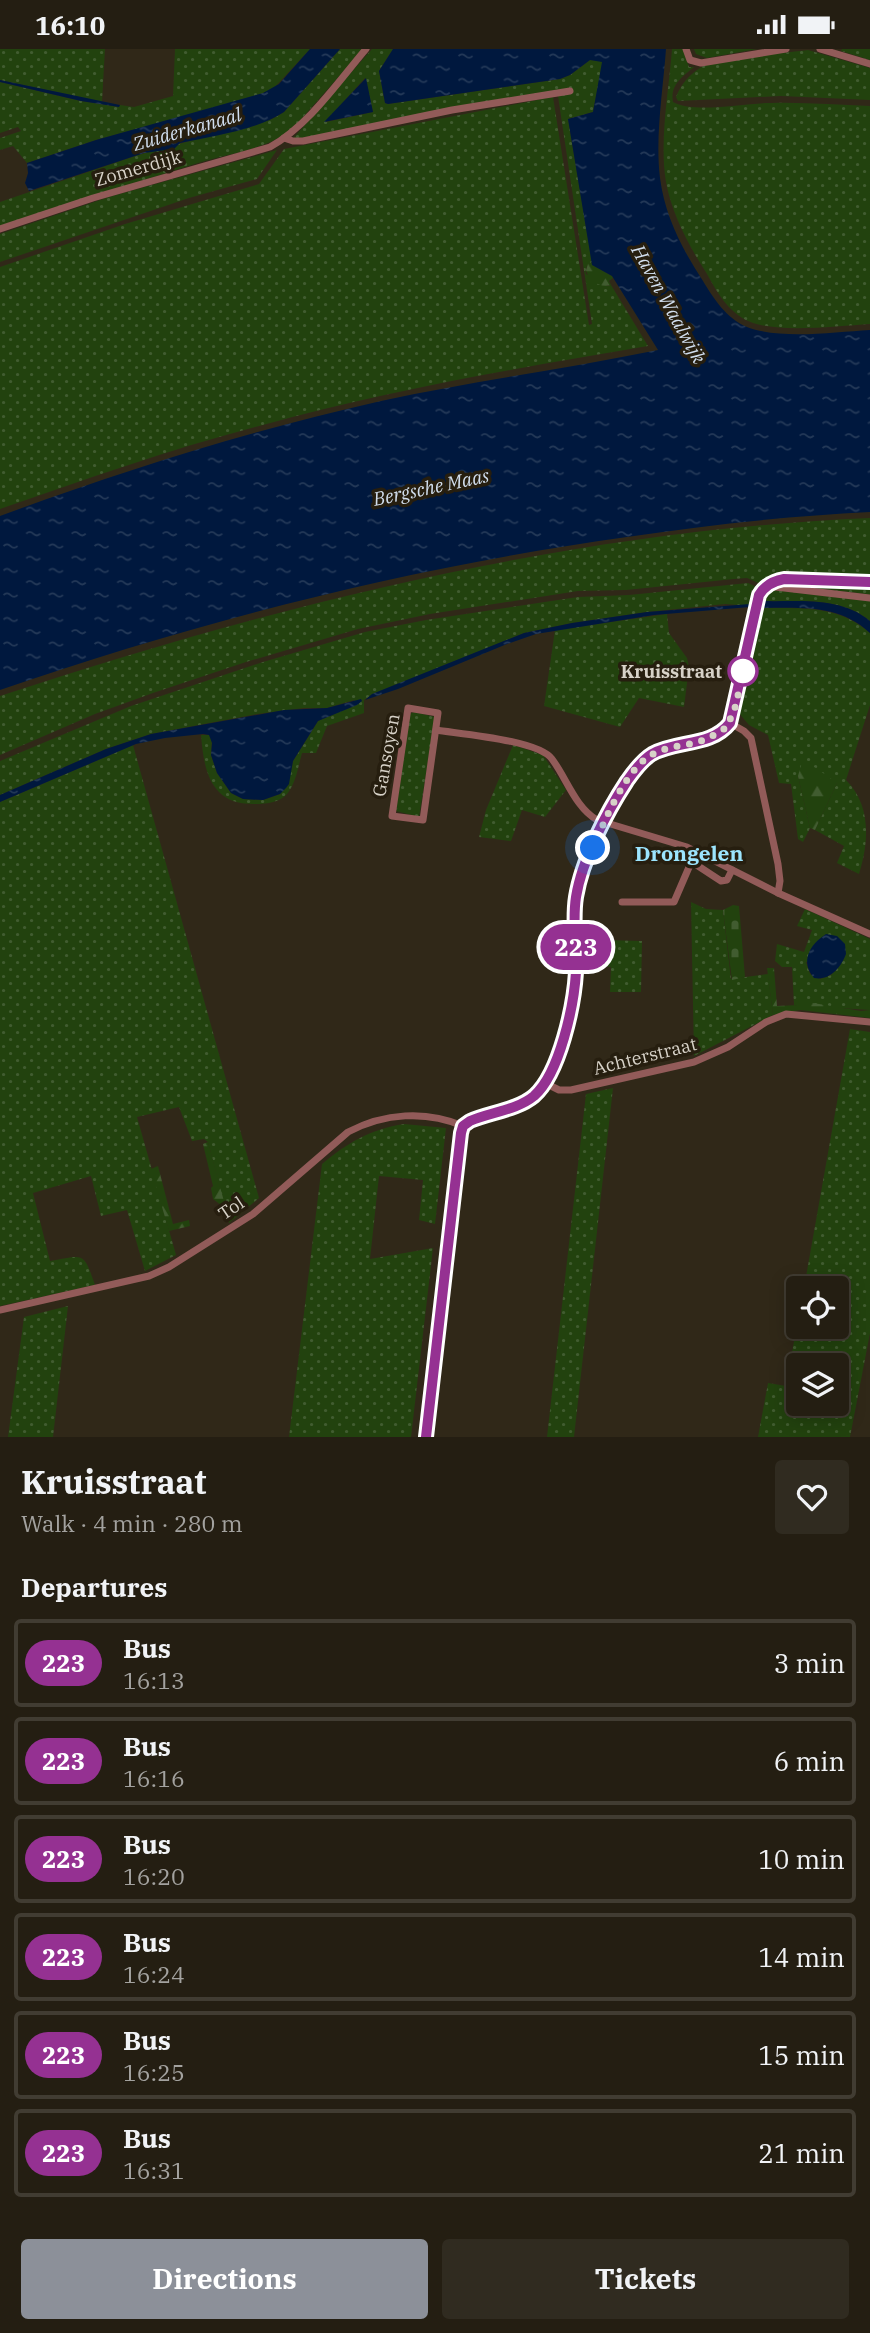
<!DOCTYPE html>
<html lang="en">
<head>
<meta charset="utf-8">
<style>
  body { margin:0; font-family:"IBM Plex Serif",serif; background:#302b20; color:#f1f3f6; height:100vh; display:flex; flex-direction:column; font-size:26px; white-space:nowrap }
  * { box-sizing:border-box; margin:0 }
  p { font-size:23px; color:#a3a29f }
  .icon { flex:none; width:38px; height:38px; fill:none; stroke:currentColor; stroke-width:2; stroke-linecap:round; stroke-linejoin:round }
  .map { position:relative; height:1388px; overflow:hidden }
  .sheet { display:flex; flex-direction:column; background:#241e12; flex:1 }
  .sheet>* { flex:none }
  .badge { padding:0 14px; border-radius:23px; font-size:24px; line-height:46px }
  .fabs { position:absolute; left:786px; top:1227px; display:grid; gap:14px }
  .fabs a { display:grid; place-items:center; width:63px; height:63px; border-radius:7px; background:#241e12; box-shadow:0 4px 18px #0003,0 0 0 2px #413c32; font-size:35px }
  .you { position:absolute; width:35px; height:35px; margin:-18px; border:5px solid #fff; border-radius:50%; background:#1a73e8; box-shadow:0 0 0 10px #1a73e833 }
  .map>.badge { position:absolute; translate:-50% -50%; box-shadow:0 0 0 4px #fff }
  h2 { padding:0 21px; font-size:26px; line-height:63px }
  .round { display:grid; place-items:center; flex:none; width:74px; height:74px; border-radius:7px; background:#302b20 }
  .overview { display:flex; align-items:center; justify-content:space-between; height:119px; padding:0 21px }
  h1 { font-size:33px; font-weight:700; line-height:52px }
  .primary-button { display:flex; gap:14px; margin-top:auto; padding:14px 21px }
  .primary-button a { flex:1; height:80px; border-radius:7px; background:#8c9099; color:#fff; font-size:28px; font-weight:700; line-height:80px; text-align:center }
  .primary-button a+a { background:#302b20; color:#f1f3f6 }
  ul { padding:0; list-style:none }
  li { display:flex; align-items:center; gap:21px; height:88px; margin:0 14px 10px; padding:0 7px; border:4px solid #413c32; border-radius:7px }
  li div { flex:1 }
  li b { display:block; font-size:26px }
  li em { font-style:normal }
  li .badge { min-width:77px; font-weight:700; text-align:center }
  .status { display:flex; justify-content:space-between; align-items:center; height:49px; padding:0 35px; background:#241e12; direction:ltr }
  .status svg { height:19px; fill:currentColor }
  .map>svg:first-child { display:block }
  .grass { fill:url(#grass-dots); fill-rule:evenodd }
  .forest { fill:url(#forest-firs) }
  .cemetery { fill:url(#cemetery-stones) }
  .water { fill:url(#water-ripples) }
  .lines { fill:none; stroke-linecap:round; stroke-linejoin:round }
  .minor { stroke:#925b59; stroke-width:7 }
  .line-casing { stroke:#fff; stroke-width:16 }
  .line { stroke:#953192; stroke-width:10 }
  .walk { stroke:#d7d2c8; stroke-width:7; stroke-dasharray:0 12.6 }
  .stop-dot { fill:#fff; stroke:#953192; stroke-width:3.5 }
  .labels { text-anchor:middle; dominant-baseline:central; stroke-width:7; stroke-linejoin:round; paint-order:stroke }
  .street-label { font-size:18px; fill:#d7d2c8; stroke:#261e0f }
  .stop-label { font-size:18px; font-weight:bold; fill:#d7d2c8; stroke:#261e0f; text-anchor:end }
  .water-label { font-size:19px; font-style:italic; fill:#d1deee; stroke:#261e0f }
  .quarter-label { font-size:21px; font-weight:bold; fill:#9ce5fe; stroke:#261e0f }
</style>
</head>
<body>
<div class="status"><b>16:10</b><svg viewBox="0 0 49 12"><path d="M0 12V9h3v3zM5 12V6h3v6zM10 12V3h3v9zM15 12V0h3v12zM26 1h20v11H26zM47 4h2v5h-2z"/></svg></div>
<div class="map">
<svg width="870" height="1388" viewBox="0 0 870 1388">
  <defs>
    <pattern id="grass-dots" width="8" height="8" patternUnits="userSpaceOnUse" patternTransform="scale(1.75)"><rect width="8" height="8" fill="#22420e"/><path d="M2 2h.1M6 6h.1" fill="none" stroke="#415c30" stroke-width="1.8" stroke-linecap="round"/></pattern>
    <pattern id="forest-firs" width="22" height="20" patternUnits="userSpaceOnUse" patternTransform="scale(1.75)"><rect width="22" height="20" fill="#22420e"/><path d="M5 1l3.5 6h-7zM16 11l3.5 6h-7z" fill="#415c30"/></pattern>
    <pattern id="cemetery-stones" width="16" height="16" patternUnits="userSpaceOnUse" patternTransform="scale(1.75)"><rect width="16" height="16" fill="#22420e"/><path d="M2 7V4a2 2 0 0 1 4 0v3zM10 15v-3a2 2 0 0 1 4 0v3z" fill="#415c30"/></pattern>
    <pattern id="water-ripples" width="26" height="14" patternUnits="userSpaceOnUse" patternTransform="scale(1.75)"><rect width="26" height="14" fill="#00183e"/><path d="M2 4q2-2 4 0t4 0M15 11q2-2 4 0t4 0" fill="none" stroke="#243958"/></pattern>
  </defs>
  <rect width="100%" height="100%" fill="#302818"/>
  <g class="grass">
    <path d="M0,0h105l-3,53 -102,-22z"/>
    <path d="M175,0h135l-37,40 -22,9 -155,42 -69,23 -14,-17 -13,4v-12l21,-7 -3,-4 -18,6v-51l81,19 38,6 1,-2 14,2 39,-11z"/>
    <path d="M340,0h23l-67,76c-26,25 -64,27 -98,38 -66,21 -132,42 -198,63v-24l138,-47 134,-36 12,-7z"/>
    <path d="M372,0h21l-14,22 6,32 3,1 172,-25 10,-4 20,-15 13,1 -10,51 -25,7 24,143c-5,2 -7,6 -6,12l21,12 4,-1 37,61c-130,22 -259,44 -385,79 -89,23 -176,54 -263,84v-242l125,-43 134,-40 25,-35 269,-52 36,228 3,-1 -34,-228 13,-7 -281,53zM365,29l8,34 -47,10v-1z"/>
    <path d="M672,0h11l6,18h5c-12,10 -24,18 -21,35 23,12 70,1 98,1 33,-1 66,2 99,3v218c-32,2 -87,9 -117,-1 -23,-8 -35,-29 -46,-49 -18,-28 -35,-59 -41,-92 -7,-41 3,-92 6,-133z"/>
    <path d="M694,0h63l-50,9 -11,-4z"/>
    <path d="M842,0h28v11l-29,-9z"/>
    <path d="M808,1l62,18v32l-89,-4 -103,5 -2,-4c5,-13 13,-22 24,-29 13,-10 88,-15 108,-18z"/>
    <path d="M277,101l-20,29 -68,19 -189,64v-28l109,-37z"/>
    <path d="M870,469v62l-99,1 -8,4 -16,-7 -13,1 -108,11 -48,1 -148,23 -72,15 -112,33 -93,31 -58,21 -95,41v-59c282,-93 572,-165 870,-178z"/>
    <path d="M748,534l11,5 -4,18 -30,-2 -78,8 -75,11 -48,10 -151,61 -9,6v13l-37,13 -11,27h-14c-4,14 -6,30 -15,41 -7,8 -20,10 -30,10 -46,2 -53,-32 -56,-69h8l3,3 -1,17 6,18 14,20 12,6 20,1 17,-6 10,-18 3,-15 25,-40 38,-17 -2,-4 -27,8h-23l-47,6 -106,20 -45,15 -106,46v-34l131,-55 132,-44 102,-30 61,-12 152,-23 51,-2z"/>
    <path d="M780,536h90v10l-11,-2z"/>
    <path d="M774,541l96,11v20c-30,-25 -71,-19 -107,-20 1,-7 4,-10 11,-11z"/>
    <path d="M762,559c39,0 77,-3 108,25v72l-24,75c24,24 24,59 13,94l-22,-11 7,-17 -29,-16 22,-47 -39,-7 12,52 -7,14 -5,-3 -7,-55 -12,-1 -11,-48 -19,-10 -11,-13z"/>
    <path d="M667,565l2,19 18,25 2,9 -5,40 -45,-9 -19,29 -76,-21 11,-76z"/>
    <path d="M414,663l21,5 -16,100 -23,-6 14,-97z"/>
    <path d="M133,696l126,453 -30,25 -21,-81 -4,-3 -12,2 -13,-34 -42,10 39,138 -31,16 -18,-61 -26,6 -10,-40 -58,17 17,68c35,-6 33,-10 45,24l-95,21v-504z"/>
    <path d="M513,696l30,10 23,35 -21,27 -23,-7 -11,31 -32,-4 7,-27z"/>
    <path d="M691,853l15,7 17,1 8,69 37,-5 5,41 -79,41z"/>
    <path d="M805,860l65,30v71l-76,-5 -2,-38h-10l-7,-6 2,-17 27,8 8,-22 -15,-4zM806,913l35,2 -10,11 -11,4 -10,-5z"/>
    <path d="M604,891l38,1 -1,51h-31l1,-25 -8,-1z"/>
    <path d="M850,980l20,3v301l-20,104h-92l10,-54 18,3 12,-67v8h38v-39h-32zM836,1316v38h-38v-38z"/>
    <path d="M613,1039l-39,349h-27l39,-343z"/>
    <path d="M404,1075l42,4 -11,96 -16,-4 4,-40 -44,-4 -9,83 63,-11 -22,189h-122l33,-273c25,-21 49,-35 82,-40z"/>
    <path d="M68,1257l-15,131h-45l16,-120z"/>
  </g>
  <g class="forest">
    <path d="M592,213l1,3 19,11 1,2 -4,3 2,4c-11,3 -23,-4 -25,-15l2,-6z"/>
    <path d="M802,713l14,6 21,15 -22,47 -5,-2 -12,-52z"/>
    <path d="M767,919h7l3,38 22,-1 2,-4 60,10 9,-1v8l-70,-8 -27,5z"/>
    <path d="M208,1093l18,67 -13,-10 -2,-11 2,-2 -10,-42z"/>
    <path d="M158,1117l15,58 16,-4 1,6 -21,5 -18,-62z"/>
  </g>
  <path class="cemetery" d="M733,856l6,1 6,71 -13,3 -9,-70z"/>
  <g class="water">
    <path d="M310,0h30l-56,63c-27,18 -72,24 -104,31l-6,6 -30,4 -115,38 -4,-8 3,-10 -1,-10 69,-23 167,-47 16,-9z"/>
    <path d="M393,0h273c-3,42 -11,87 -6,129 5,38 22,71 43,103 11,18 23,37 44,46 34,13 87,5 123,3v182c-81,4 -162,13 -243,25 -214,30 -422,82 -627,153v-174c125,-46 252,-86 381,-115 92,-20 185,-32 277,-51l-46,-74 -20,-11 -24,-146 25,-7 9,-50 -12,-2 -20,15 -10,4 -172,25 -3,-1 -6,-32z"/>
    <path d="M366,29l7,34 -49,10z"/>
    <path d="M0,31l120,25 -1,2 -38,-6 -81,-19z"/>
    <path d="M763,552c36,1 77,-5 107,20v12c-31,-29 -69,-25 -108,-25z"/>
    <path d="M750,555v3l-96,8 -118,19 -29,10 -109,45 -33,11 7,-6 152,-61 48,-10 75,-11z"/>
    <path d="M361,650l1,2 -5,4 -39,16 -25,40 -4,23 -3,4 -6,6 -17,6 -20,-1 -12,-6 -14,-20 -6,-18 1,-12 -3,-8 -6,-1 -38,4 -29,6 -136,58v-7l106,-46 45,-15 133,-24 43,-2z"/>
    <path d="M826,885l11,2 8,8 1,10c-5,13 -16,27 -32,24 -14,-16 -5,-33 12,-44z"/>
  </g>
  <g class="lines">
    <g class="minor">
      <path d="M686,0l4,11 11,3 85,-14"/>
      <path d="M820,0l50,15"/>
      <path d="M284,89l9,3h10l149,-31 118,-19"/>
      <path d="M0,180l93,-31 177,-51c39,-22 67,-64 96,-98"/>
      <path d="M767,537l103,12"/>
      <path d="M408,659l30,5 -15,107 -31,-4z"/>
      <path d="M730,674l14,8 7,7 27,126 2,17 -2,12"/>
      <path d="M436,681c25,4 102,10 116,29 15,20 23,48 45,61l90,27 91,46 92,41"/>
      <path d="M692,813l29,19 6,-1 5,-10"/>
      <path d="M622,853h52l22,-51"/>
      <path d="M545,1034l14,7h12l123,-28 34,-15 38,-25 20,-8 84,8"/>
      <path d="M463,1077c22,-15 54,-13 73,-32 25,-25 40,-91 40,-126 0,-23 -3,-46 0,-69 5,-38 30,-86 51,-118 6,-9 15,-21 25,-27 24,-13 59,-7 78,-31l26,-116c4,-16 10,-25 28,-28l86,3"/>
      <path d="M0,1261l149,-34 20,-9 84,-53 95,-82c36,-19 78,-22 115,-6"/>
      <path d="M426,1388l33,-296 4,-15"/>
    </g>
  </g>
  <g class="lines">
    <defs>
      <path id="line" d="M426,1388l35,-304 2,-7 7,-5c21,-9 47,-11 64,-25 26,-23 40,-91 42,-124 1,-25 -4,-50 0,-75 6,-37 30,-84 51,-116 7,-10 15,-21 25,-27 25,-14 59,-7 78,-31l29,-128c6,-10 14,-14 25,-16l86,3"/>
    </defs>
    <use href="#line" class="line-casing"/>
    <use href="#line" class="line"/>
    <path class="walk" d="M593,799c12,-28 34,-83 62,-95 14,-7 29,-7 43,-11 10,-3 20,-9 29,-15l9,-22 7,-34"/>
  </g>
  <circle class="stop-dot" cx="743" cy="622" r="14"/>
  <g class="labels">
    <g class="street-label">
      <text transform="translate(138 119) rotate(-16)">Zomerdijk</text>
      <text transform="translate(386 706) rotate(-80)">Gansoyen</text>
      <text transform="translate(645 1007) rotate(-14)">Achterstraat</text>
      <text transform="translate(231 1159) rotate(-34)">Tol</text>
    </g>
    <g class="stop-label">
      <text x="722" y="622">Kruisstraat</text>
    </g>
    <g class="water-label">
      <text transform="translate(187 80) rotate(-16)">Zuiderkanaal</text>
      <text transform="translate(669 255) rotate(61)">Haven Waalwijk</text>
      <text transform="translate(431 438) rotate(-12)">Bergsche Maas</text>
    </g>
    <g class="quarter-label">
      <text x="689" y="804">Drongelen</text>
    </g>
  </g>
</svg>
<div class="fabs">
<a><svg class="icon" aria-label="locate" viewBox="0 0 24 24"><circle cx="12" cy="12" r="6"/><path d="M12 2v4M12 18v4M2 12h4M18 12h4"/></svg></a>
<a><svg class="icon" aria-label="layers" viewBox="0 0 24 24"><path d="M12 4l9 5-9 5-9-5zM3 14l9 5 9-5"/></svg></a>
</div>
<div class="you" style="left:593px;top:799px"></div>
<b class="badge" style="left:576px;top:898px;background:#953192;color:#fff">223</b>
</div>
<section class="sheet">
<div class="overview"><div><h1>Kruisstraat</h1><p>Walk · 4 min · 280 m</p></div><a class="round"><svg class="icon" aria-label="heart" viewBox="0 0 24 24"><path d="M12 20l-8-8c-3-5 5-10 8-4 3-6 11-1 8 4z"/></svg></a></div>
<h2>Departures</h2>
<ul>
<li><span class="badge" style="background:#953192;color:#fff">223</span><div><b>Bus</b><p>16:13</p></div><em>3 min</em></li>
<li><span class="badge" style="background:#953192;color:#fff">223</span><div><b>Bus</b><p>16:16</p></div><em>6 min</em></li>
<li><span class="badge" style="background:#953192;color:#fff">223</span><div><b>Bus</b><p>16:20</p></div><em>10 min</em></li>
<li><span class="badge" style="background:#953192;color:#fff">223</span><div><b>Bus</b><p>16:24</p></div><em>14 min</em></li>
<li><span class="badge" style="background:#953192;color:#fff">223</span><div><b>Bus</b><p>16:25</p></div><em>15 min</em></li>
<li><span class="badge" style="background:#953192;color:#fff">223</span><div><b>Bus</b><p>16:31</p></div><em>21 min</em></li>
</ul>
<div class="primary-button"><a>Directions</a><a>Tickets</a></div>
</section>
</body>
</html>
